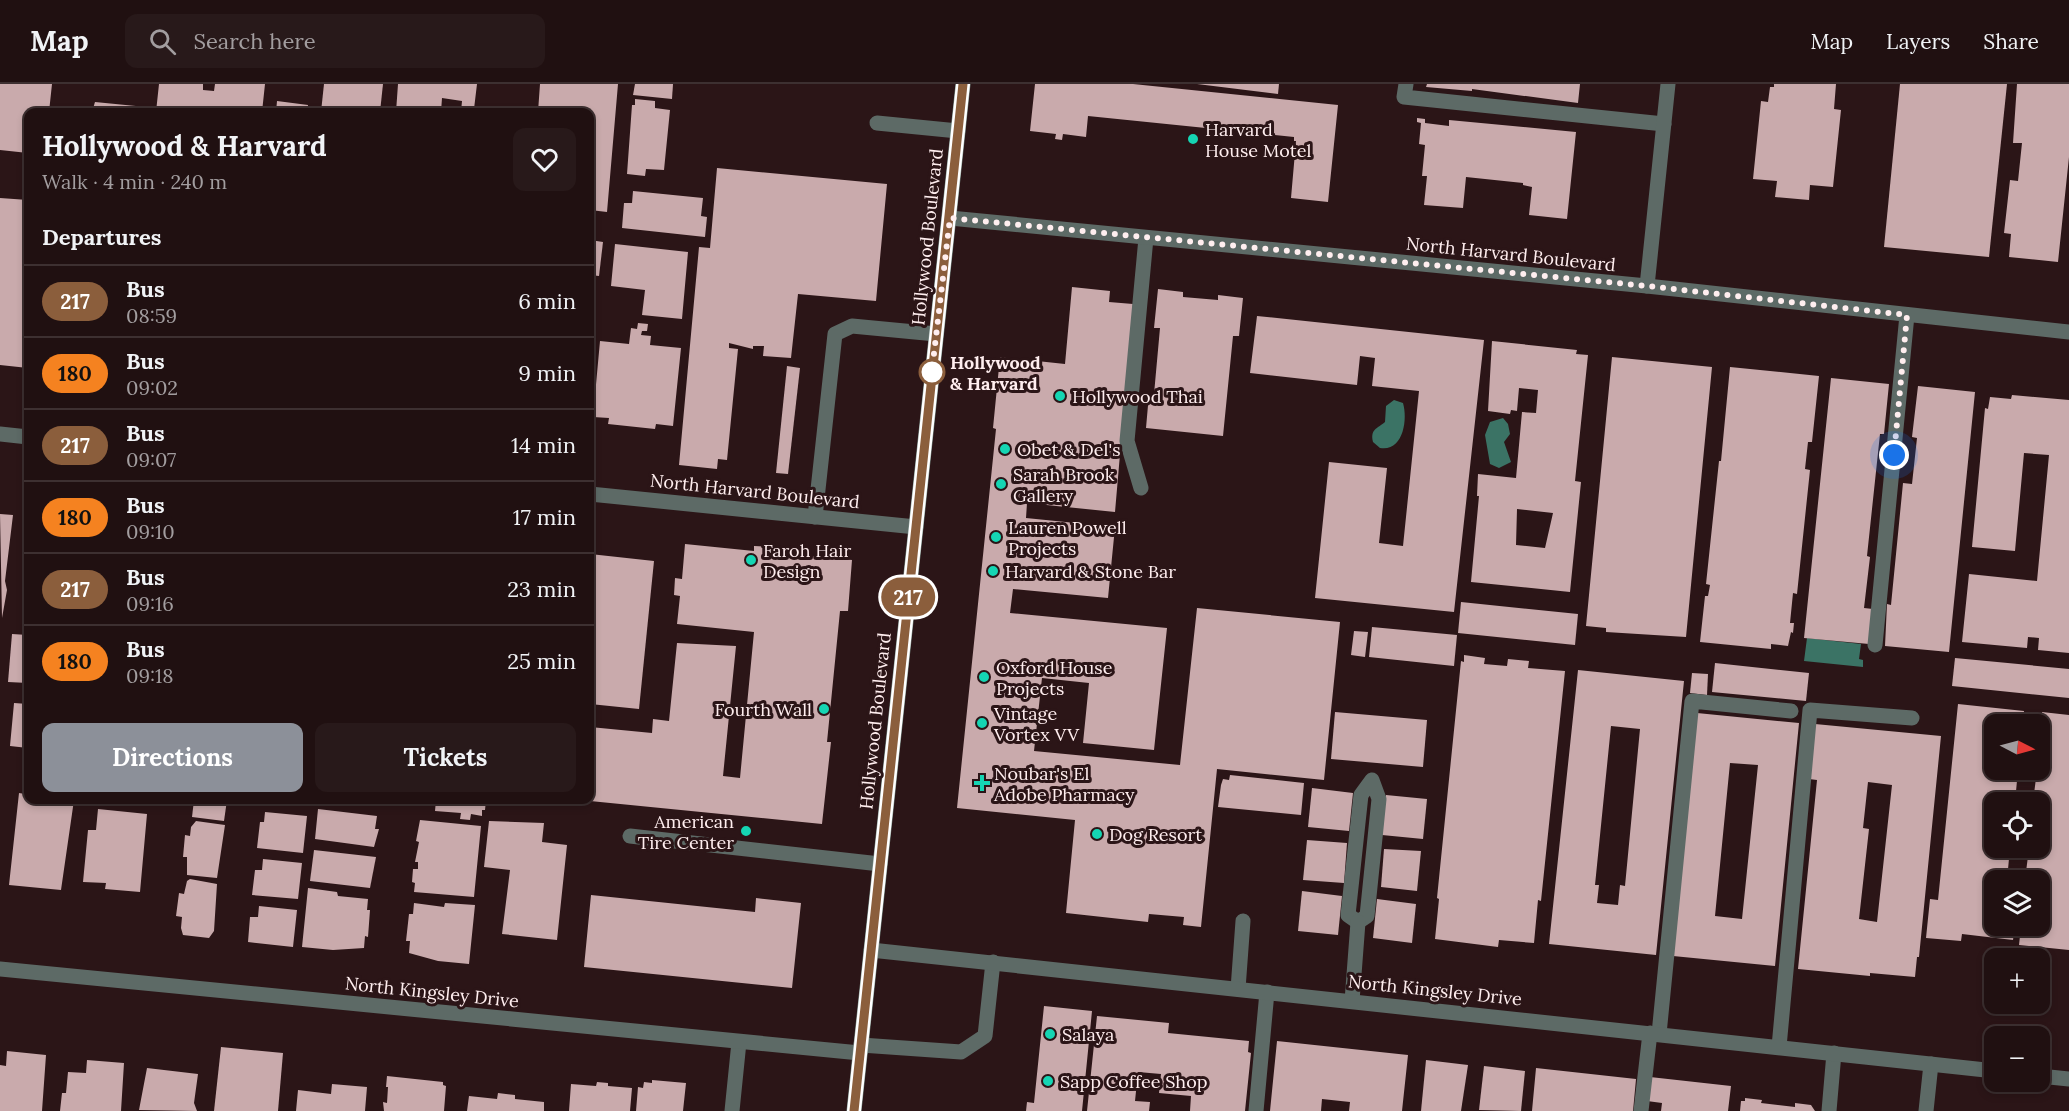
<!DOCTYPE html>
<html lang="en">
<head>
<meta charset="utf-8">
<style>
  body { margin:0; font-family:Lora,serif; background:#28191a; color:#f1f3f6; height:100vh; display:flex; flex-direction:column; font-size:22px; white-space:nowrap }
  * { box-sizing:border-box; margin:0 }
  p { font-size:20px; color:#a29d9f }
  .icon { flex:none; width:33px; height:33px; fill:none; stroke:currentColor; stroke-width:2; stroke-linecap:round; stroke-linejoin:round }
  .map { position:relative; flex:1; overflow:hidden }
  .details { position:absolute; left:24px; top:24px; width:570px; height:696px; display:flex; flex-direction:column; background:#201011; border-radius:12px; box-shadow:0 3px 9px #0003,0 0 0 2px #3d3031 }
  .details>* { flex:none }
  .badge { padding:0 12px; border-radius:20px; font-size:21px; line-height:39px }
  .needle { width:39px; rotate:96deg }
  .buttons { position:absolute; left:1984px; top:630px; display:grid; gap:12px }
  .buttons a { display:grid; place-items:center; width:66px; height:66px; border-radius:12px; background:#201011; box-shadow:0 3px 9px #0003,0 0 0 2px #3d3031; font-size:30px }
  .you { position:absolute; width:30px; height:30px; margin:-15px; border:4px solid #fff; border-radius:50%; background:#1a73e8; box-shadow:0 0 0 9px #1a73e833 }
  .map>.badge { position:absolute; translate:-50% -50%; box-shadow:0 0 0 3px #fff }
  h2 { padding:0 18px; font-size:22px; line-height:54px }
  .round { display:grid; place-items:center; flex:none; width:63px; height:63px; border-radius:12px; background:#28191a }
  .head { display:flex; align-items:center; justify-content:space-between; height:102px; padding:0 18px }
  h1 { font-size:28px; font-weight:800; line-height:45px }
  .primary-button { display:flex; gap:12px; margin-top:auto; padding:12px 18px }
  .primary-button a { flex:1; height:69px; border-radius:12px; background:#8c9099; color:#fff; font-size:24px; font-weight:800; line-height:69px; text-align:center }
  .primary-button a+a { background:#28191a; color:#f1f3f6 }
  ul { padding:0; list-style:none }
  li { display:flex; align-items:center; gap:18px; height:72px; padding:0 18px; border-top:2px solid #3d3031 }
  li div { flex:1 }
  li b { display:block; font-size:22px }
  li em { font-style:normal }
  li .badge { min-width:66px; font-weight:700; text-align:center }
  header { display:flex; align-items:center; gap:36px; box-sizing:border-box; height:84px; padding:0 30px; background:#201011; border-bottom:2px solid #3d3031 }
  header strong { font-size:28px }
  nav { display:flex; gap:33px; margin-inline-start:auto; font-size:21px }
  .search { width:420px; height:54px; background:#28191a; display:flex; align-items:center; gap:15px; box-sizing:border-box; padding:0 21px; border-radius:12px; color:#a29d9f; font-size:22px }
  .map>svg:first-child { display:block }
  .water { fill:#3b7365 }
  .building { fill:#c9aaac; fill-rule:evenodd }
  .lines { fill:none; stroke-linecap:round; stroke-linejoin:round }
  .service { stroke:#5d6a66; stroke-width:15 }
  .minor { stroke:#5d6a66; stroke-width:15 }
  .secondary { stroke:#829690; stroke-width:15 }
  .line-casing { stroke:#fff; stroke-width:14 }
  .line { stroke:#8b5e3c; stroke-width:9 }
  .walk { stroke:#ffeeef; stroke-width:6; stroke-dasharray:0 10.8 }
  .poi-dot { fill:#15d5b3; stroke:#2b1517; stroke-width:2 }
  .stop-dot { fill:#fff; stroke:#8b5e3c; stroke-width:3 }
  .labels { text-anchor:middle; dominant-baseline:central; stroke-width:6; stroke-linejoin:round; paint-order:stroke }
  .poi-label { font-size:18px; fill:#ffeeef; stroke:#2b1517; text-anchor:start }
  .street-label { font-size:18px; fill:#ffeeef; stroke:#2b1517 }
  .stop-label { font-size:18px; font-weight:bold; fill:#ffeeef; stroke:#2b1517; text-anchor:start }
</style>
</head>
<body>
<header>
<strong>Map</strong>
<div class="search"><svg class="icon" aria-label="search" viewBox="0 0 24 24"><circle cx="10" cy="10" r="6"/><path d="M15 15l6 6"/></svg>Search here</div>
<nav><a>Map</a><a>Layers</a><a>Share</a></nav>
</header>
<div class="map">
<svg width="2069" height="1027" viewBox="0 0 2069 1027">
  <rect width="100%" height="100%" fill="#2b1517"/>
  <g class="water">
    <path d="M1394,316l9,3c5,17 0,49 -23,45l-7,-6c-3,-13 4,-13 12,-20l1,-16z"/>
    <path d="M1503,334l5,6 2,10 -6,8 7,20 -12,6 -9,-4 -5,-29 5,-13z"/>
    <path d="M1807,554l54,6 -2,15 4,1v7l-59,-6z"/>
  </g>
  <g class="building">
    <path d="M0,0h52l-3,28h-21v41l-28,-3z"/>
    <path d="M159,0h44v6l11,1 1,-7h50l-3,28h-106z"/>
    <path d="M324,0h59l-3,28h-59z"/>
    <path d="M398,0h79l-3,25 -6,-1v4h-7l1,-11 -20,-3 -1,14h-45z"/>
    <path d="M540,0h78l-11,128 -17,-2v-98l-39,-3v3h-13z"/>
    <path d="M635,0h38l-1,15 -39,-4z"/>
    <path d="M1035,0h98l205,21 -10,97 -37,-4 5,-57h-2v-4l-206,-21 -2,21 -23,-3 -1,6 -7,-1 1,-5 -26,-3z"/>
    <path d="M1197,0h82l-1,10z"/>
    <path d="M1427,0h153l-2,19 -106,-14v2l-46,-4z"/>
    <path d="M1774,0h62l-2,25 7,1 -8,77 -23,-2 -1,15 -34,-3 2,-16 -24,-2 8,-78 7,1 2,-15h4z"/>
    <path d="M1900,0h107l-18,173 -105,-10z"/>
    <path d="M2017,0h52v73l-11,105 -49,-5 2,-23 -7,-1 6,-53 8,1 4,-38h-9z"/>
    <path d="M635,15l20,2v7l15,2 -6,60 -18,-1 -1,7 -18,-2 5,-69h3z"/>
    <path d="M277,17l31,4 -1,7h-31z"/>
    <path d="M95,18l51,5 -1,5h-53z"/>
    <path d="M1417,34l8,1v4l24,3v-6l127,12 -9,87 -38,-4 3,-28 -9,-2v-2l-57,-6 -3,31 -39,-3 3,-29h-5l3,-31 -6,-1 2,-21 -4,-1z"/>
    <path d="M717,84l170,16 -11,117 -78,-7 -7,64 -28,-2 1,-10h-11v3l-24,-6v5l9,1 -11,111 -9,-1 -1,10 -38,-4 20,-218 11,1z"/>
    <path d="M633,107l70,7 -2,18 6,1 -2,20 -83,-9 2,-25h8z"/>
    <path d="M0,114l28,2v168l-28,-3z"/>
    <path d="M590,156l13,2 -4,34 -9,-1z"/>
    <path d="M615,160l73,8 -6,67 -40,-4 3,-25 -34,-4z"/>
    <path d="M1072,203l38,4 -1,11 24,2 -18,208 -88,-9 -1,15 89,9 -7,71 -95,-9 -3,24 157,15 -13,122 -71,-7 6,-60 -47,-5 -8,73 146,14 17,-157 143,14 -16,158 -107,-11 -16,158 -18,-2 1,-8 -35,-3 -1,8 -82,-9 9,-93 -118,-12 39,-379 -3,-1 7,-71 65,7z"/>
    <path d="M1158,205l25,3v5l35,3v-5l25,3 -4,38h-6l-10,100 -77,-8 3,-34h5l6,-66h-6z"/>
    <path d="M1257,232l227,24 -30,272 -139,-14 14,-136 58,6 -8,75 24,3 16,-155 -47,-5 3,-28 -15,-2 -3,29 -107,-12z"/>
    <path d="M638,239l10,1 -1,7h-5l-1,4 10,1 -1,9 31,3 -8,78 -17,-2 -1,5 -47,-5 1,-6 -16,-1 7,-76 29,3 2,-16 6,1z"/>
    <path d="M590,255l4,1 -3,24h-1z"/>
    <path d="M1492,257l85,9 -1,4 12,1 -13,126 6,1 -11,110 -99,-10 8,-86h-2l1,-22 38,4 6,-66 14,1 2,-23 -19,-2 -2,23 -6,-1 -1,4 -22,-3zM1517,425l36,4 -8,35 -29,-3z"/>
    <path d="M1612,273l100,10 -26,270 -80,-5v-4l-20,-2z"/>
    <path d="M787,282l13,2 -12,106 -12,-1z"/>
    <path d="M1730,283l89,9 -7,66h-4l-3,27 5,1 -13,124 -4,-1 -3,30h4l-1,10 -2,-1 -3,14 -17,-2v5l-71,-7 5,-46h3l2,-11 -4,-1 13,-123h2z"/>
    <path d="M1831,294l58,6 -5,50h-4l-13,122 3,1 -6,51 9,1 -4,35 -65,-6z"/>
    <path d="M1918,302l57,6 -26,260 -64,-6 2,-42 4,1 12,-122 9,1 5,-46 -5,-1z"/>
    <path d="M2012,311l57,5v253l-31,-3 1,-12 -11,-1 -1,11 -65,-6 7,-68 68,7 12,-126 -25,-2 -9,98 -43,-4 13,-139 3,1 2,-12 21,2z"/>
    <path d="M0,430l13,1 -8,66 2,9 -5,28z"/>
    <path d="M685,460l69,7v-5l19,1v5l79,8 -4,51h-8l-13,131h4l-9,82 -232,-23v-74l62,6 1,-14 16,2 8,-78 59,3 -13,130 17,2 14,-146 -77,-8 3,-28 -6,-1 1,-17 7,1z"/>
    <path d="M590,470l64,7 -15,148 -49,-5z"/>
    <path d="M1461,518l117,12 -3,31 -117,-12z"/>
    <path d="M1372,543l85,8 -3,31 -85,-9z"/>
    <path d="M1354,547l14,1 -3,25 -14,-2z"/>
    <path d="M12,550l16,1v48l-20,-1z"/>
    <path d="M1464,571l21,3 -1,6 23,2 1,-7 21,2 -1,7 37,3 -24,230 -3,-1 -4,43 -35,-3 -1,7 -63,-8 4,-40 -2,-1 24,-237 3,1z"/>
    <path d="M1955,574l114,11v29l-117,-12z"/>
    <path d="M1715,579l94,10 -3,28 -94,-9z"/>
    <path d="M1578,586l106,11 -28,274 -107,-11zM1611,642l29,3 -15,157 -5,-1 -2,20 -21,-2 2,-18h-4z"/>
    <path d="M1692,589l16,1 -1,21 -17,-2z"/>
    <path d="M14,619l14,1v44l-18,-2z"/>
    <path d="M1958,620l66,7 -1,13h-28v46h23l-3,32h-20v46h15l-3,32h-12v46h20l-2,14 -51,-6 -1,7 -35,-3 4,-39 8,1z"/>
    <path d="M1335,628l92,8 -4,47 -92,-8z"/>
    <path d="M2042,628l27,3v235l-50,-5 2,-19h19v-46h-15l4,-32h11v-46h-7l4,-32h3z"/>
    <path d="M1697,629l102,10 -24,243 -102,-10zM1730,679l28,2 -16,154 -27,-3z"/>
    <path d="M1815,640l126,12 -22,221h-2l-2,20 -45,-4v3l-72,-7 19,-189 -8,-1zM1868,698l24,3 -15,137 -18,-3 10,-90 -6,-1z"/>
    <path d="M1230,691l74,8 -3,32 -83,-8 3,-22 2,-6 6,1z"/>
    <path d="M1312,704l41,5 -4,38 -41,-4z"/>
    <path d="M25,707h3v9h46l-13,90 -52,-5 10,-92 6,1z"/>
    <path d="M1386,711l41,4 -4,40 -41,-4z"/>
    <path d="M194,716h33l-3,21 -32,-4z"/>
    <path d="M317,716h23v5l-23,-4z"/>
    <path d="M400,716h28v4z"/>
    <path d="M436,716h50l-1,10h-3v6l-11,-2 -1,6 -10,-1 1,-6 -26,-2z"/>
    <path d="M98,725l49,5 -7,78 -35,-3 1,-6 -23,-1 5,-52h8z"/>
    <path d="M318,725l59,7 -2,13h4l-5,18 -59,-8z"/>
    <path d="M265,728l42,4 -4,37 -46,-5 3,-26h4z"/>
    <path d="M420,736l61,6 -7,71 -60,-5 1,-9 -3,-1 1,-13h5v-7h-3l4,-20 -3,-1z"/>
    <path d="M196,737l29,4 -8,53 -30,-3v-18h-4l2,-22 5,1 1,-9z"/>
    <path d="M489,737l55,2 -2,19 25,3 -10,95 -55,-6 8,-64 -26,-3z"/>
    <path d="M1307,756l40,3 -3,40 -41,-3z"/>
    <path d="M1384,765l37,2 -4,40 -36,-4z"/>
    <path d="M314,766l62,7 -6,31 -60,-7z"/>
    <path d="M263,775l39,4 -4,36 -46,-4 3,-25h7z"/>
    <path d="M190,795l27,5 -3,47 -5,7 -26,-3 -2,-7 1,-11 -6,-1 3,-23 5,1 3,-13z"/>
    <path d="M308,804l29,4 1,4 30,3 -1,11h3l-2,27 -3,-1 -1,12 -31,2 -31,-3z"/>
    <path d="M1302,807l40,5 -4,39 -40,-4z"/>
    <path d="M591,811l164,17 1,-14 45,5 -9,85 -208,-21z"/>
    <path d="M1377,815l39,5 -4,39 -39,-5z"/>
    <path d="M414,819l30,4 1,-4 30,2 -6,59 -31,-3 -29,-8 1,-12h-4l3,-27h4z"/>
    <path d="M259,822l38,4 -4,37 -45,-5 2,-25h8z"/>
    <path d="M1044,922l48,5 -10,100h-56l1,-9 7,1z"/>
    <path d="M1097,932l72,7 -1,10 81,8 -1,11 3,1 -6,58h-55l1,-15 -32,-3 2,-19 -23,-2 -3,29 15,1 -1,9h-62z"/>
    <path d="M1277,957l131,14 -6,56h-53l1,-9 -28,-3 -1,12h-51z"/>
    <path d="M221,963l62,6 -5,58h-64z"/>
    <path d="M7,967l39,4 -4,56h-42v-46l6,1z"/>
    <path d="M87,976l37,3 -3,48h-61l2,-18h4l2,-21 18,1z"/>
    <path d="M1426,976l42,5 -7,46h-40z"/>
    <path d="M1484,982l41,5 -4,40 -42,-1z"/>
    <path d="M147,984l51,6 -4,29 3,8 -58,-1z"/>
    <path d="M1536,984l100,11 -3,32h-101z"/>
    <path d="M387,992l56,6v3l3,1 -2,25h-60l-1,-9 4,1 1,-16h-2z"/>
    <path d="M1650,993l81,9 -3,25h-67l1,-8 -15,-2z"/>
    <path d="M652,996l34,3 -3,28h-47l2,-24 5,1 1,-6 8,1z"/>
    <path d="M597,998l11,1v3l24,2 -2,23h-61l2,-27 25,2z"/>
    <path d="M332,1000l35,3 -2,24h-69l2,-21 33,4z"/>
    <path d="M498,1009l17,2v4l29,3v9h-77l2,-15 28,3z"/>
    <path d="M1745,1014l17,2 -1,3 34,4v-4l16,2 4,6h-75l1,-10h4z"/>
  </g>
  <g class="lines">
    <g class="service">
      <path d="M1406,0l-2,13 260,27"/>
      <path d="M877,39l81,8"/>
      <path d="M1141,404l-14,-47 19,-203"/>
      <path d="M815,433l20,-183 17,-8 84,8"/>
      <path d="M1875,561l32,-330"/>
      <path d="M1372,696l7,19 -12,117 -9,6 -10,-7 13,-120z"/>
      <path d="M630,752l250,28"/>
      <path d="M1238,905l5,-68"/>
      <path d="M1352,917l6,-79"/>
      <path d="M1659,950l33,-333 99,10"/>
      <path d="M861,961l100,7 24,-16 8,-74"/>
      <path d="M1779,963l31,-337 102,8"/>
      <path d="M732,1027l7,-69"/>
      <path d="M1256,1027l11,-119"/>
      <path d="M1641,1027l9,-78"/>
      <path d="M1829,1027l5,-58"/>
      <path d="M1926,1027l5,-47"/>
    </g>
    <g class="minor">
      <path d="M950,134l697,68 422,46"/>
      <path d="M1647,202l21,-202"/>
      <path d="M0,350l28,3"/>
      <path d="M590,410l326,33"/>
      <path d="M871,866l1124,121"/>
      <path d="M0,885l860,84"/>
      <path d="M2040,992l29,3"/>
    </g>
    <path class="secondary" d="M854,1027l109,-1027"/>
  </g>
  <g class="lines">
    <defs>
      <path id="line" d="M854,1027l109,-1027"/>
    </defs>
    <use href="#line" class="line-casing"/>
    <use href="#line" class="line"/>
    <path class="walk" d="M932,288l-1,7 19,-161 697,68 260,29 -13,140"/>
  </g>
  <g class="poi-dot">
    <circle cx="1193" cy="55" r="6"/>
    <circle cx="1060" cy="312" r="6"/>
    <circle cx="1005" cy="365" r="6"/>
    <circle cx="1001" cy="400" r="6"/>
    <circle cx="996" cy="453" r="6"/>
    <circle cx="751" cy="476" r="6"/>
    <circle cx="993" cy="487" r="6"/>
    <circle cx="984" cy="593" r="6"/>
    <circle cx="824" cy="625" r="6"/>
    <circle cx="982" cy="639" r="6"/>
    <path d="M979 690h6v6h6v6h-6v6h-6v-6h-6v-6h6z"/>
    <circle cx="746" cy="747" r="6"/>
    <circle cx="1097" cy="750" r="6"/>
    <circle cx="1050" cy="950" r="6"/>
    <circle cx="1048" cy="997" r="6"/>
  </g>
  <circle class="stop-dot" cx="932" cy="288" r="12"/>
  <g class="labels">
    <g class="poi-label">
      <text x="1205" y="45">Harvard<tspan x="1205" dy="21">House Motel</tspan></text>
      <text x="1072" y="312">Hollywood Thai</text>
      <text x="1017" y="365">Obet &amp; Del's</text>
      <text x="1013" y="390">Sarah Brook<tspan x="1013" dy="21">Gallery</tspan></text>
      <text x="1008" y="443">Lauren Powell<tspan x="1008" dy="21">Projects</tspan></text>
      <text x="763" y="466">Faroh Hair<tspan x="763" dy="21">Design</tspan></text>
      <text x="1005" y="487">Harvard &amp; Stone Bar</text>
      <text x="996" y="583">Oxford House<tspan x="996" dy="21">Projects</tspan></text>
      <text x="812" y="625" text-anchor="end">Fourth Wall</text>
      <text x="994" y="629">Vintage<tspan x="994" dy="21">Vortex VV</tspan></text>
      <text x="994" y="689">Noubar's El<tspan x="994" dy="21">Adobe Pharmacy</tspan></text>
      <text x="734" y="737" text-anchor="end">American<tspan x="734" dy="21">Tire Center</tspan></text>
      <text x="1109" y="750">Dog Resort</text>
      <text x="1062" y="950">Salaya</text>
      <text x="1060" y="997">Sapp Coffee Shop</text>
    </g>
    <g class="street-label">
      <text transform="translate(927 153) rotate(-84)">Hollywood Boulevard</text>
      <text transform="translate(1511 170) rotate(6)">North Harvard Boulevard</text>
      <text transform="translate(755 407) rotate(6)">North Harvard Boulevard</text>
      <text transform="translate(875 637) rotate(-84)">Hollywood Boulevard</text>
      <text transform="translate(1435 906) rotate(6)">North Kingsley Drive</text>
      <text transform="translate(432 908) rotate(6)">North Kingsley Drive</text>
    </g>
    <g class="stop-label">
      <text x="950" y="278">Hollywood<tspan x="950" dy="21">&amp; Harvard</tspan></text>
    </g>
  </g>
</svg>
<div class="buttons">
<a><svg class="needle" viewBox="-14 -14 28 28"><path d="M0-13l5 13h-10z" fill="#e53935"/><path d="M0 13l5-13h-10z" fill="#a29d9f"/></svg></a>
<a><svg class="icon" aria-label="locate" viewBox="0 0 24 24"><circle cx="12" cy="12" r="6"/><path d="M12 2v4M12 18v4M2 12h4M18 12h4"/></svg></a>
<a><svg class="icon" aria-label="layers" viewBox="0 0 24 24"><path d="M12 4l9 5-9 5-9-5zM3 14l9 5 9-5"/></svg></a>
<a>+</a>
<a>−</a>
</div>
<div class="you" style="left:1894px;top:371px"></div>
<b class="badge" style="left:908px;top:513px;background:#8b5e3c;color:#fff">217</b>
<section class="details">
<div class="head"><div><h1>Hollywood &amp; Harvard</h1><p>Walk · 4 min · 240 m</p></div><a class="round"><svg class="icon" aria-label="heart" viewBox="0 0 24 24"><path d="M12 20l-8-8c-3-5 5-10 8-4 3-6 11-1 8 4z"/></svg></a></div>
<h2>Departures</h2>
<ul>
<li><span class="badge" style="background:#8b5e3c;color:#fff">217</span><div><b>Bus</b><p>08:59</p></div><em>6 min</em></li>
<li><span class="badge" style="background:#f58220;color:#111">180</span><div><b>Bus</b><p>09:02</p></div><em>9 min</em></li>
<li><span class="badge" style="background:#8b5e3c;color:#fff">217</span><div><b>Bus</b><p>09:07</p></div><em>14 min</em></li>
<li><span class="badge" style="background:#f58220;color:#111">180</span><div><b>Bus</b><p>09:10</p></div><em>17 min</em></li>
<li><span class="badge" style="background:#8b5e3c;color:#fff">217</span><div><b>Bus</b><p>09:16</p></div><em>23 min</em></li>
<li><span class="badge" style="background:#f58220;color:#111">180</span><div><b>Bus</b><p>09:18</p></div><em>25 min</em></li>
</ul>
<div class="primary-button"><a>Directions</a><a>Tickets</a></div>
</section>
</div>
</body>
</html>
